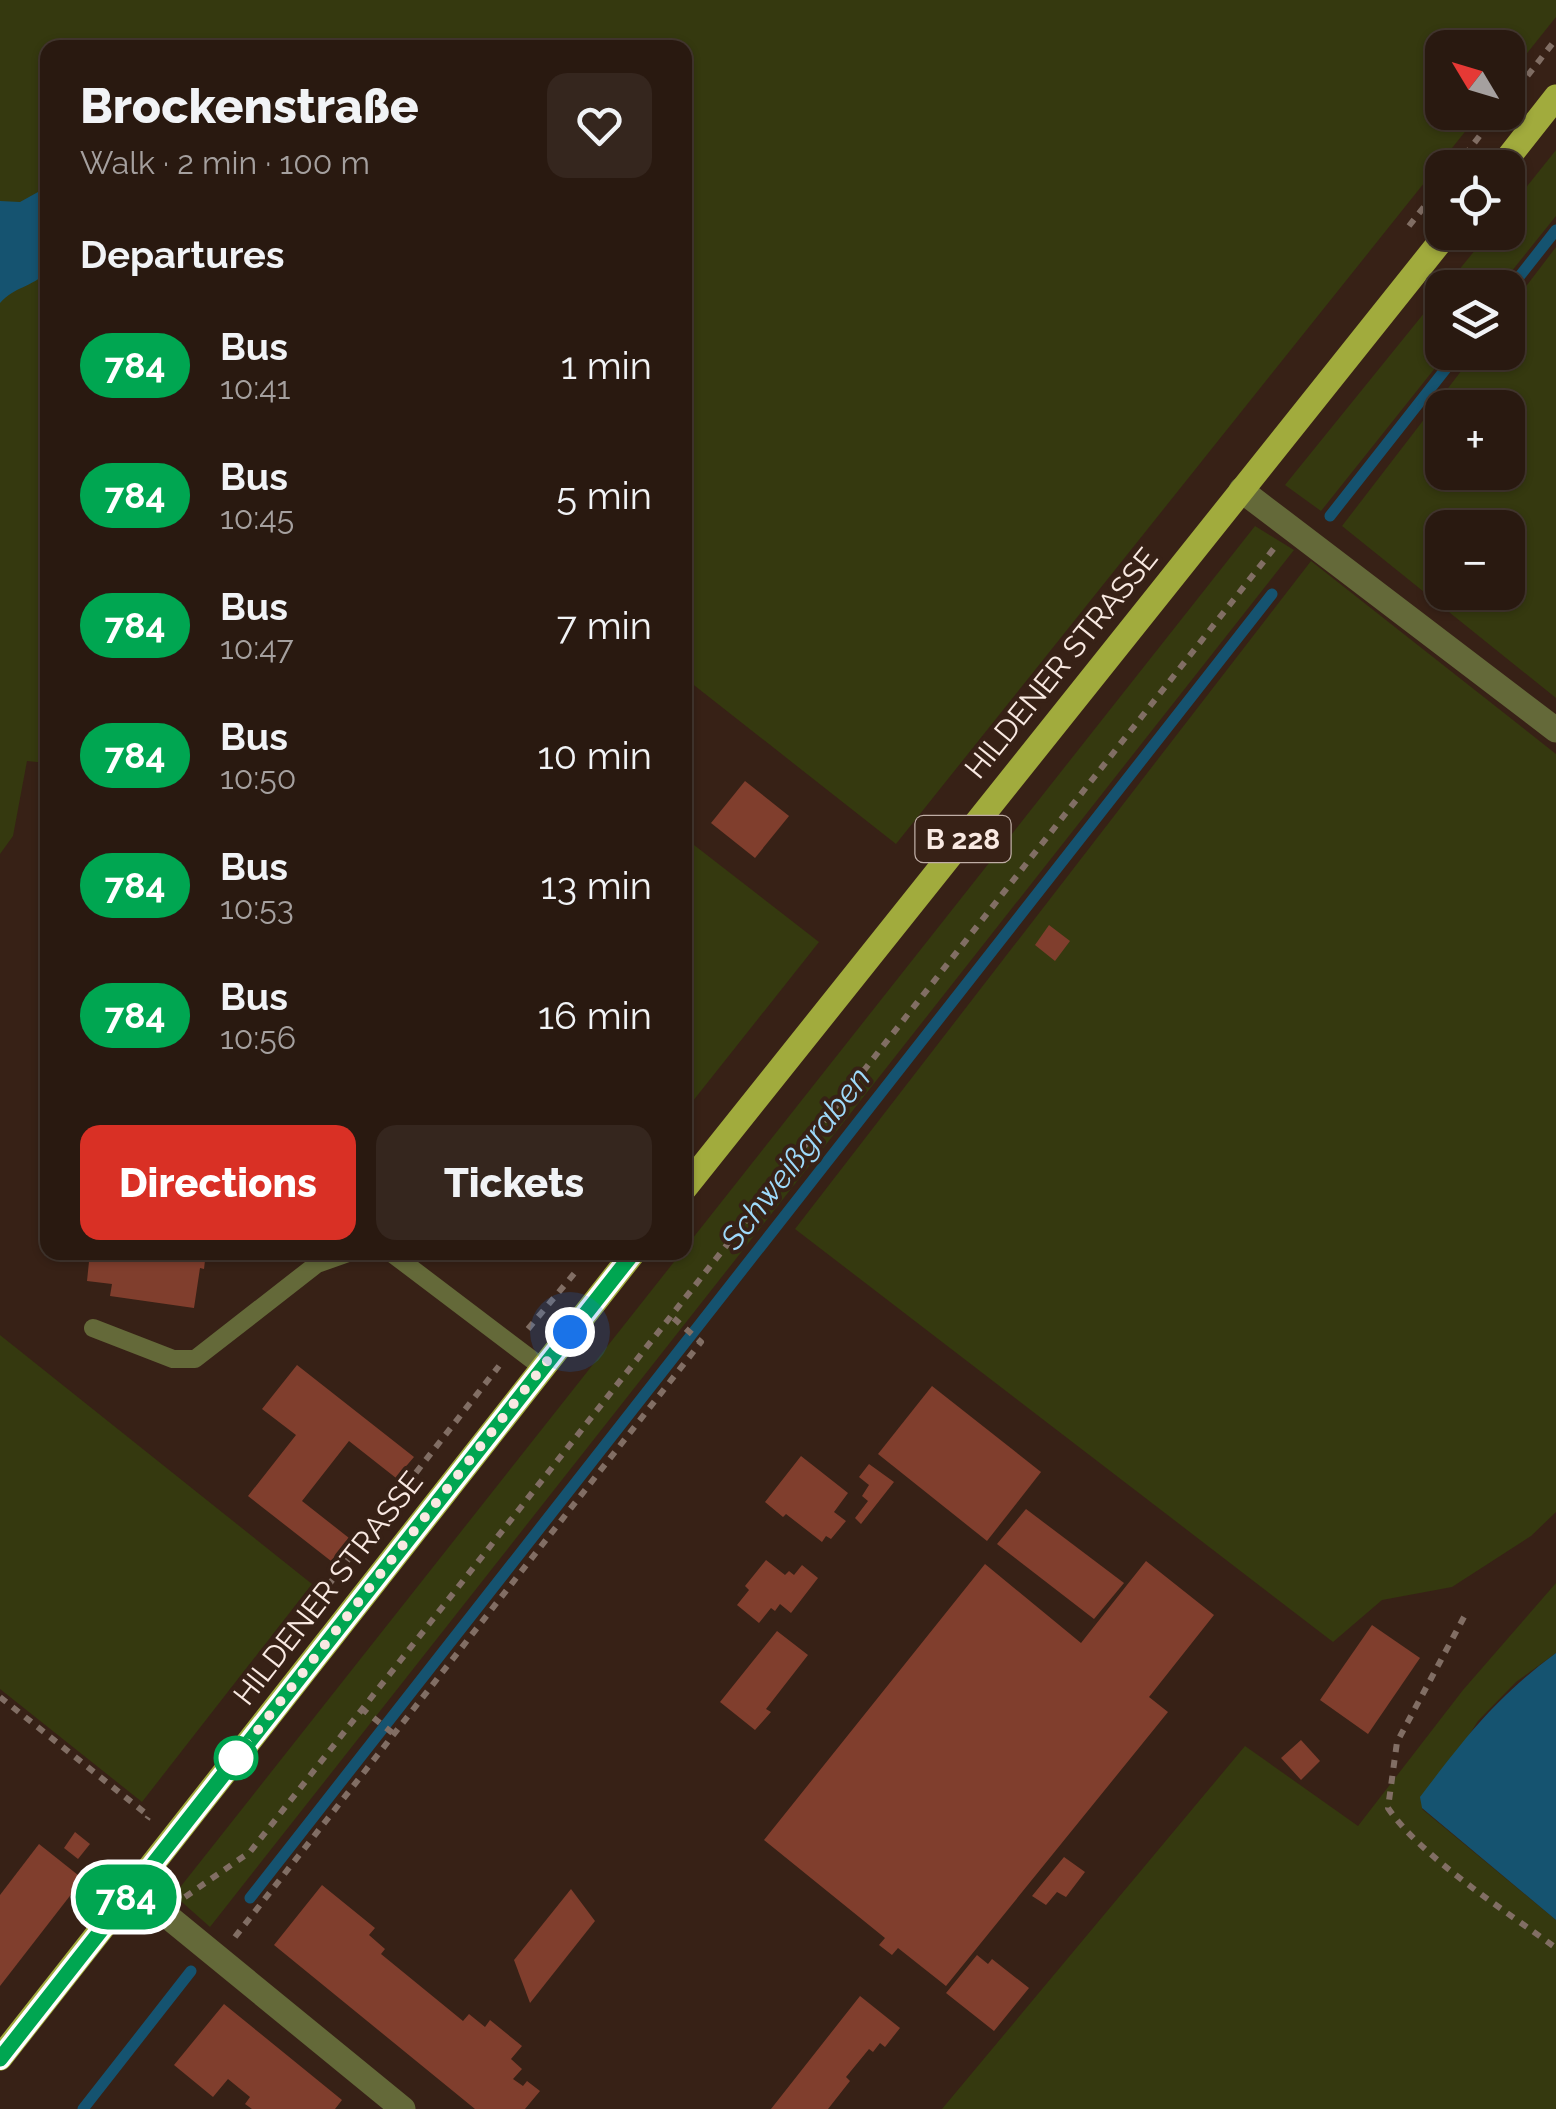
<!DOCTYPE html>
<html lang="en">
<head>
<meta charset="utf-8">
<style>
  body { margin:0; font-family:Raleway,sans-serif; background:#35261e; color:#f1f3f6; height:100vh; display:flex; flex-direction:column; font-size:38px; white-space:nowrap }
  * { box-sizing:border-box; margin:0 }
  p { font-size:32px; color:#a5a09f }
  .icon { flex:none; width:55px; height:55px; fill:none; stroke:currentColor; stroke-width:2; stroke-linecap:round; stroke-linejoin:round }
  .map { position:relative; flex:1; overflow:hidden }
  .sheet { position:absolute; left:40px; top:40px; width:652px; height:1220px; display:flex; flex-direction:column; background:#291910; border-radius:20px; box-shadow:0 2px 8px #0004,0 0 0 2px #453830 }
  .sheet>* { flex:none }
  .badge { padding:0 20px; border-radius:32px; font-size:35px; line-height:65px }
  .needle { width:65px; rotate:308deg }
  .fabs { position:absolute; left:1425px; top:30px; display:grid; gap:20px }
  .fabs a { display:grid; place-items:center; width:100px; height:100px; border-radius:20px; background:#291910; box-shadow:0 2px 8px #0004,0 0 0 2px #453830; font-size:50px }
  .you { position:absolute; width:50px; height:50px; margin:-25px; border:8px solid #fff; border-radius:50%; background:#1a73e8; box-shadow:0 0 0 15px #1a73e833 }
  .map>.badge { position:absolute; translate:-50% -50%; box-shadow:0 0 0 5px #fff }
  h2 { padding:0 40px; font-size:38px; line-height:90px }
  .round { display:grid; place-items:center; flex:none; width:105px; height:105px; border-radius:20px; background:#35261e }
  .headline { display:flex; align-items:center; justify-content:space-between; height:170px; padding:0 40px }
  h1 { font-size:48px; font-weight:800; line-height:75px }
  .cta { display:flex; gap:20px; margin-top:auto; padding:20px 40px }
  .cta a { flex:1; height:115px; border-radius:20px; background:#d93025; color:#fff; font-size:40px; font-weight:800; line-height:115px; text-align:center }
  .cta a+a { background:#35261e; color:#f1f3f6 }
  ul { padding:0; list-style:none }
  li { display:flex; align-items:center; gap:30px; height:130px; padding:0 40px }
  li div { flex:1 }
  li b { display:block; font-size:38px }
  li em { font-style:normal }
  li .badge { min-width:110px; font-weight:700; text-align:center }
  .map>svg:first-child { display:block }
  .green { fill:#35390f; fill-rule:evenodd }
  .water { fill:#155370 }
  .lines { fill:none; stroke-linecap:round; stroke-linejoin:round }
  .stream { stroke:#155370; stroke-width:11 }
  .building { fill:#803e2d }
  .path { stroke:#816e64; stroke-width:6; stroke-dasharray:8 8; stroke-linecap:butt }
  .service { stroke:#646939; stroke-width:18 }
  .minor { stroke:#646939; stroke-width:25 }
  .primary { stroke:#a1ab3d; stroke-width:25 }
  .line-casing { stroke:#fff; stroke-width:22 }
  .line { stroke:#00a651; stroke-width:15 }
  .walk { stroke:#f9e9e2; stroke-width:10; stroke-dasharray:0 18 }
  .stop-dot { fill:#fff; stroke:#00a651; stroke-width:5 }
  .labels { text-anchor:middle; dominant-baseline:central; stroke-width:8; stroke-linejoin:round; paint-order:stroke }
  .shield { fill:#372116; stroke:#bfada5; stroke-width:2.5 }
  .shield-label { font-size:28px; font-weight:bold; fill:#f9e9e2 }
  .street-label { font-size:30px; fill:#f9e9e2; stroke:#372116 }
  .water-label { font-size:32px; font-style:italic; fill:#9ed9fa; stroke:#372116 }
</style>
</head>
<body>
<div class="map">
<svg width="1556" height="2109" viewBox="0 0 1556 2109">
  <rect width="100%" height="100%" fill="#372116"/>
  <g class="green">
    <path d="M0,0h1556v17l-48,60v-29h-66v64l38,1 -584,731 -206,-162 -5,6v-640h-637l-1,715 -20,-2 -14,75 -13,18z"/>
    <path d="M1556,150v66l-57,71h-54l44,-54 19,-1v-22z"/>
    <path d="M1556,247v451l-214,-172 133,-173 33,-1v-42zM1442,408h66v64h-66zM1442,528h66v64h-66z"/>
    <path d="M1442,291v61l5,1 -126,158 -36,-26z"/>
    <path d="M1255,526l39,24 -1084,1377 -36,-32 507,-642 4,-1v-4z"/>
    <path d="M1311,561l245,193v758l-25,24 -79,51 -70,13 -49,42 -538,-413z"/>
    <path d="M685,838l134,104 -134,169z"/>
    <path d="M0,1335l312,249 -170,218 -142,-113z"/>
    <path d="M1556,1583v70l-40,29 -38,39 -56,88 134,111v189h-614l303,-363 113,80 105,-136z"/>
  </g>
  <g class="water">
    <path d="M47,187v85c-15,15 -33,15 -47,31v-102l20,1z"/>
    <path d="M1556,1653v267l-134,-112 -2,-11c45,-59 75,-99 136,-144z"/>
  </g>
  <g class="lines">
    <g class="stream">
      <path d="M1508,291l48,-61"/>
      <path d="M1330,516l129,-164"/>
      <path d="M250,1898l1022,-1304"/>
      <path d="M83,2109l108,-138"/>
    </g>
  </g>
  <g class="building">
    <path d="M745,781l44,35 -34,42 -44,-35z"/>
    <path d="M1049,925l21,16 -15,20 -20,-16z"/>
    <path d="M90,1252h116l-2,17 -4,-1 -6,40 -84,-12 2,-12 -25,-3z"/>
    <path d="M297,1365l117,92 -18,21 -47,-37 -47,60 47,37 -18,23 -83,-65 48,-61 -34,-26z"/>
    <path d="M932,1386l109,86 -54,69 -109,-87z"/>
    <path d="M801,1456l47,37 -14,19 12,9 -15,18 -5,-3 -4,6 -36,-28 -3,3 -18,-15z"/>
    <path d="M869,1464l25,18 -33,42 -6,-6 13,-17 -6,-5 7,-11 -10,-8z"/>
    <path d="M1026,1509l98,74 -30,36 -97,-75z"/>
    <path d="M766,1560l19,15 4,-4 5,4 8,-10 16,13 -27,35 -11,-9 -5,7 -4,-3 -12,15 -22,-18 12,-15 -4,-4z"/>
    <path d="M1146,1561l68,54 -65,82 19,15 -222,274 -48,-38 -6,7 -13,-10 6,-7 -121,-98 221,-276 96,79z"/>
    <path d="M1372,1625l48,33 -52,76 -48,-34z"/>
    <path d="M777,1631l31,24 -42,54 5,3 -16,18 -35,-28z"/>
    <path d="M1301,1740l19,21 -19,19 -20,-22z"/>
    <path d="M75,1832l15,12 -12,15 -14,-11z"/>
    <path d="M39,1844l44,35 -83,107v-91z"/>
    <path d="M1064,1857l21,15 -19,25 -9,-5 -11,13 -14,-9z"/>
    <path d="M322,1885l53,43 -6,7 16,14 -4,5 82,67 6,-7 16,13 5,-7 32,26 -11,13 11,10 -9,10 10,7 4,-5 13,10 -15,18h-50l-201,-164z"/>
    <path d="M571,1889l24,32 -65,82 -16,-43z"/>
    <path d="M977,1955l11,9 4,-5 37,29 -35,43 -48,-38z"/>
    <path d="M860,1996l40,32 -15,19 -5,-4 -7,9 -4,-3 -23,28 4,4 -22,28h-57z"/>
    <path d="M224,2004l118,96 -7,9h-83l-7,-5 5,-7 -22,-18 -15,18 -39,-32z"/>
  </g>
  <g class="lines">
    <g class="path">
      <path d="M1508,101l48,-62"/>
      <path d="M1455,168l43,-56"/>
      <path d="M1409,226l33,-42"/>
      <path d="M528,1329l50,-60"/>
      <path d="M1464,1617l-67,125 -9,66c34,50 118,103 168,140"/>
      <path d="M298,1624l201,-258"/>
      <path d="M0,1697l149,119 -2,3"/>
      <path d="M361,1708l34,27"/>
      <path d="M185,1897l65,-45 1025,-1305"/>
      <path d="M235,1937l466,-595 -31,-27"/>
    </g>
    <g class="service">
      <path d="M390,1252l153,116"/>
      <path d="M93,1328l80,31h22l122,-95 34,-12"/>
    </g>
    <g class="minor">
      <path d="M1241,490l315,240"/>
      <path d="M133,1888l270,221"/>
    </g>
    <g class="primary">
      <path d="M1500,168l56,-71"/>
      <path d="M685,1188l763,-956"/>
      <path d="M0,2058l634,-806"/>
    </g>
  </g>
  <g class="lines">
    <defs>
      <path id="line" d="M0,2059l634,-807"/>
    </defs>
    <use href="#line" class="line-casing"/>
    <use href="#line" class="line"/>
    <path class="walk" d="M236,1758l334,-426"/>
  </g>
  <circle class="stop-dot" cx="236" cy="1758" r="20"/>
  <g class="labels">
    <rect class="shield" x="915.5" y="816" width="95" height="46" rx="8"/>
    <g class="shield-label">
      <text x="963" y="839">B 228</text>
    </g>
    <g class="street-label">
      <text transform="translate(1061 663) rotate(-51)">HILDENER STRASSE</text>
      <text transform="translate(328 1588) rotate(-52)">HILDENER STRASSE</text>
    </g>
    <g class="water-label">
      <text transform="translate(795 1158) rotate(-52)">Schweißgraben</text>
    </g>
  </g>
</svg>
<div class="fabs">
<a><svg class="needle" viewBox="-14 -14 28 28"><path d="M0-13l5 13h-10z" fill="#e53935"/><path d="M0 13l5-13h-10z" fill="#a5a09f"/></svg></a>
<a><svg class="icon" aria-label="locate" viewBox="0 0 24 24"><circle cx="12" cy="12" r="6"/><path d="M12 2v4M12 18v4M2 12h4M18 12h4"/></svg></a>
<a><svg class="icon" aria-label="layers" viewBox="0 0 24 24"><path d="M12 4l9 5-9 5-9-5zM3 14l9 5 9-5"/></svg></a>
<a>+</a>
<a>−</a>
</div>
<div class="you" style="left:570px;top:1332px"></div>
<b class="badge" style="left:126px;top:1897px;background:#00a651;color:#fff">784</b>
<section class="sheet">
<div class="headline"><div><h1>Brockenstraße</h1><p>Walk · 2 min · 100 m</p></div><a class="round"><svg class="icon" aria-label="heart" viewBox="0 0 24 24"><path d="M12 20l-8-8c-3-5 5-10 8-4 3-6 11-1 8 4z"/></svg></a></div>
<h2>Departures</h2>
<ul>
<li><span class="badge" style="background:#00a651;color:#fff">784</span><div><b>Bus</b><p>10:41</p></div><em>1 min</em></li>
<li><span class="badge" style="background:#00a651;color:#fff">784</span><div><b>Bus</b><p>10:45</p></div><em>5 min</em></li>
<li><span class="badge" style="background:#00a651;color:#fff">784</span><div><b>Bus</b><p>10:47</p></div><em>7 min</em></li>
<li><span class="badge" style="background:#00a651;color:#fff">784</span><div><b>Bus</b><p>10:50</p></div><em>10 min</em></li>
<li><span class="badge" style="background:#00a651;color:#fff">784</span><div><b>Bus</b><p>10:53</p></div><em>13 min</em></li>
<li><span class="badge" style="background:#00a651;color:#fff">784</span><div><b>Bus</b><p>10:56</p></div><em>16 min</em></li>
</ul>
<div class="cta"><a>Directions</a><a>Tickets</a></div>
</section>
</div>
</body>
</html>
